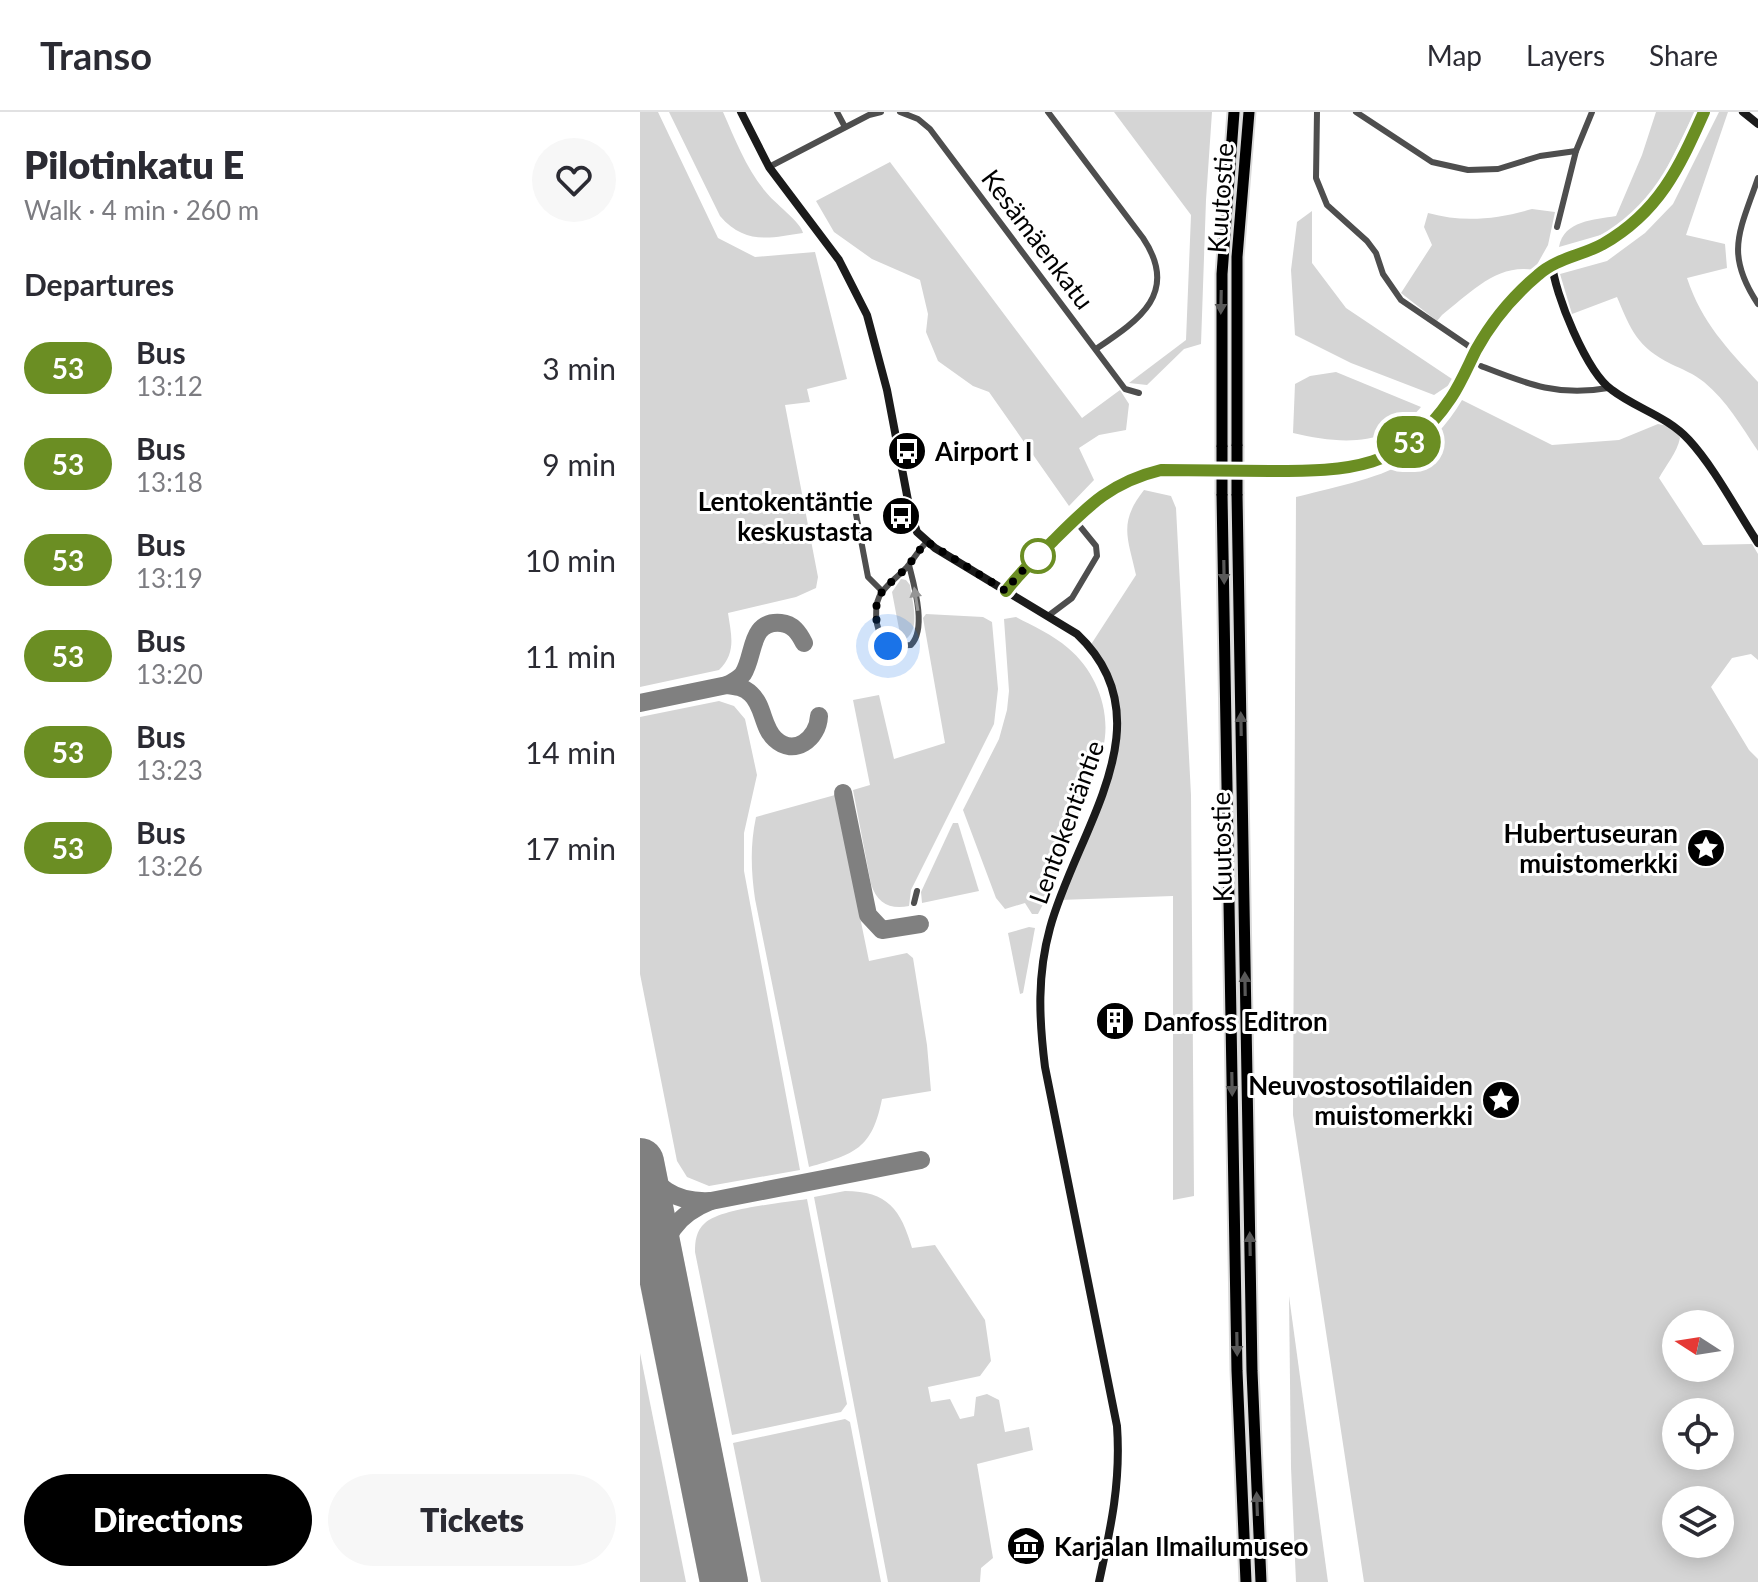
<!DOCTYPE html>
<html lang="en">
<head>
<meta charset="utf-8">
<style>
  body { margin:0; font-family:Lato,sans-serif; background:#f7f7f7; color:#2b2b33; height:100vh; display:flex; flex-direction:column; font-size:30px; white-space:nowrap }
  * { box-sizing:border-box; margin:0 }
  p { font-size:26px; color:#7c7c81 }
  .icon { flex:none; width:44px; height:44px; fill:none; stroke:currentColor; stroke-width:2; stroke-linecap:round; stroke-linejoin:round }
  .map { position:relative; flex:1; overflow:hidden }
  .details { display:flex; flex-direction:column; background:#fff; width:640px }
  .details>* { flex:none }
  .badge { padding:0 16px; border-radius:26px; font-size:28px; line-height:52px }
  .needle { width:52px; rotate:282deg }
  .controls { position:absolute; left:1022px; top:1198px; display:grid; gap:16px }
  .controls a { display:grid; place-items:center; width:72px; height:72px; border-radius:50%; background:#fff; box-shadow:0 4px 20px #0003; font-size:40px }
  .you { position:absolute; width:40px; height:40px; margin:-20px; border:6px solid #fff; border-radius:50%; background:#1a73e8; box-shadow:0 0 0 12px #1a73e833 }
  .map>.badge { position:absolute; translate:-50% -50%; box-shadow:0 0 0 4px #fff }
  h2 { padding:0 24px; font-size:30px; line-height:72px }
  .round { display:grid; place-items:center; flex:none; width:84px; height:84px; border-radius:42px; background:#f7f7f7 }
  .summary { display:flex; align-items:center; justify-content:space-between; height:136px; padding:0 24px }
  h1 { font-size:38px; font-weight:800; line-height:60px }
  .button { display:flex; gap:16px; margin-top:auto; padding:16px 24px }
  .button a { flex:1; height:92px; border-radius:48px; background:#000; color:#fff; font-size:32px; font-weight:800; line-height:92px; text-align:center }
  .button a+a { background:#f7f7f7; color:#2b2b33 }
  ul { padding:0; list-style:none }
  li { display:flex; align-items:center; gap:24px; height:96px; padding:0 24px }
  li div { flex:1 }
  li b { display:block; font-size:30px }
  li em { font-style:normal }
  li .badge { min-width:88px; font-weight:700; text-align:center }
  header { display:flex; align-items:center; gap:48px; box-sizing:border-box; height:112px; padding:0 40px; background:#fff; border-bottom:2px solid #e1e1e2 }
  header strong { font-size:38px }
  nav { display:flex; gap:44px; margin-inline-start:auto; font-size:28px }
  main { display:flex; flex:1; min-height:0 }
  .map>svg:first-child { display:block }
  .green { fill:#d5d5d5; fill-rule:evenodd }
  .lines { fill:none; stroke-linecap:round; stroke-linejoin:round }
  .taxiway { stroke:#808080; stroke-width:18 }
  .runway { stroke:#808080; stroke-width:48 }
  .highway-casing { stroke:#dbdbdb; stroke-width:15 }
  .street { stroke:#4e4e4e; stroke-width:6 }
  .secondary { stroke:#1b1b1b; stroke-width:8 }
  .highway { stroke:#000; stroke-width:11 }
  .highway-bridge-casing { stroke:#dbdbdb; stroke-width:15; stroke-linecap:butt }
  .highway-bridge { stroke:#000; stroke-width:11 }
  .oneway { fill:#595959 }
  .oneway2 { fill:#959595 }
  .line-casing { stroke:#fff; stroke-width:18 }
  .line { stroke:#6b8e23; stroke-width:12 }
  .walk { stroke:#000; stroke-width:8; stroke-dasharray:0 14.4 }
  .stop-dot { fill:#fff; stroke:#6b8e23; stroke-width:4 }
  .labels { text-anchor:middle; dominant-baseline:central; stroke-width:6; stroke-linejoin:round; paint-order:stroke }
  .street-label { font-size:26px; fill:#000; stroke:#fff }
  .poi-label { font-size:26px; font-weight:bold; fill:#000; stroke:#fff; text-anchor:start }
</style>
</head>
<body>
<header>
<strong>Transo</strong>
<nav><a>Map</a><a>Layers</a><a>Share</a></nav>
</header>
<main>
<section class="details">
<div class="summary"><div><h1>Pilotinkatu E</h1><p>Walk · 4 min · 260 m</p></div><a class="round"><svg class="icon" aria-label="heart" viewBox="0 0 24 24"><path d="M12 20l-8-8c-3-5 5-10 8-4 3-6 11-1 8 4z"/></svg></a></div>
<h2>Departures</h2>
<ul>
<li><span class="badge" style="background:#6b8e23;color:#fff">53</span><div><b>Bus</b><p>13:12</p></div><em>3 min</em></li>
<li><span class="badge" style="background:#6b8e23;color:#fff">53</span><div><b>Bus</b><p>13:18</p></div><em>9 min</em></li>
<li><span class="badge" style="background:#6b8e23;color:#fff">53</span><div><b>Bus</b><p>13:19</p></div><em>10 min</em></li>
<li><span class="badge" style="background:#6b8e23;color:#fff">53</span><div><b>Bus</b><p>13:20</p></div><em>11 min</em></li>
<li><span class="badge" style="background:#6b8e23;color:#fff">53</span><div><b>Bus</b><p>13:23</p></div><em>14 min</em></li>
<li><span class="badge" style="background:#6b8e23;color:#fff">53</span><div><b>Bus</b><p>13:26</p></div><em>17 min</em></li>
</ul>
<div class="button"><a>Directions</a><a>Tickets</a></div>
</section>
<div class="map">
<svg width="1118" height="1470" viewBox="0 0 1118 1470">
  <rect width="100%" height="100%" fill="#fff"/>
  <g class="green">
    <path d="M0,0h18l60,126 37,19 60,-5 32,127 -40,10 3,13 -25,3 33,172 -2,11 -20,9 -68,16c3,21 9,40 -9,57l-79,17z"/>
    <path d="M29,0h54c12,27 23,56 42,79 9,12 36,31 38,42 -33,5 -58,12 -83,-17z"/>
    <path d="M474,0h98l-6,88 -5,144 -17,5 -37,36 -18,-2 57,-43 5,-125z"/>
    <path d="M1016,0h39l-44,88 -40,32 -52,15c5,-27 35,-27 57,-31l26,-61z"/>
    <path d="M1079,0h9l-42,123 39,9 2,24 -40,10c15,45 40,70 71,104v69c-17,-25 -31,-50 -54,-69 -10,-8 -22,-13 -33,-18 -34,-17 -40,-34 -54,-67l-45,17 -12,-40 47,-13 38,-28 28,-29z"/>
    <path d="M250,50l192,256 38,-28 9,14 -3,26 -27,5 -20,13 15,32 -25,26 -80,-114 -16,-6 -35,-25 -12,-29 2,-18 -8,-34 -48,-21 -38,-27 -18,-31z"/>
    <path d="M892,97l23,3 -7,33 -14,25c-37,-7 -65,24 -92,45l-5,6 -36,-28 31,-48 -8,-18 4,-14c36,10 69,6 104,-4z"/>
    <path d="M672,99v52l34,45 109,73 -21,14 -83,-32 -56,-28 -4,-65 6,-48z"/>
    <path d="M696,260l85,35c-34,41 -81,37 -128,26l2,-49 15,-8z"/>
    <path d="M822,288l90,45 67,-5 39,-16 15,3 7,11c-3,15 -14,27 -21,40l44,67 49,-1 6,10v106l-7,-6 -19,4 -21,29 38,63 9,9v823h-394l-71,-467 3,-618c27,-7 86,-19 107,-34 24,-16 45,-39 59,-63zM1036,1212h44v44h-44zM1036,1300h44v44h-44zM1036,1388h44v44h-44z"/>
    <path d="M504,378l27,6 5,12 15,287 3,401 -21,4v-304l-114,4 49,-124 9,-75 -27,-55 46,-71c-8,-37 -18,-52 8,-85z"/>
    <path d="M261,467l5,1 4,5c2,16 11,43 -4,54l-6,-5 -8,-42z"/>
    <path d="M286,502l57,3 9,5 6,67 -4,35 -83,166 -2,16c-19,4 -32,-3 -38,-22l-18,-94 17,-5 -17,-85 26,-5 15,64 51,-16 -22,-125z"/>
    <path d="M376,505c17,9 37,18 52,31 28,23 44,64 35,100 -5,21 -15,43 -23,63 -13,35 -24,70 -42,103h-6l-7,-11 -20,6 -9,-11 -33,-88 36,-71 8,-29 2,-19 -5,-72z"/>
    <path d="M79,589l15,5 11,13 12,56 -13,58v38l56,299 -91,16 -22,-9 -10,-16 -37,-187v-257z"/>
    <path d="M195,683l34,166 38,-8 6,5 14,87 4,46 -49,8c-10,50 -27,55 -73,68l-54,-268c-4,-28 -5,-54 1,-82z"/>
    <path d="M313,711h5l21,68 -57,12 -1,-11z"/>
    <path d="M389,815l6,1 -12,65 -3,1 -12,-61z"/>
    <path d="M205,1079c43,0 56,19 67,57l23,-3 50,75 6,41 -11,15 -52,11 3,15 19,-3 10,20 14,-3 2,-19 11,-3 12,6 6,32 24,-5 4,23 -56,14 16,94 -12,10 -1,14h-92l-74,-385z"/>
    <path d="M167,1087l40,205 -6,8 -109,23 -37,-183c0,-11 1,-21 10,-29 17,-15 78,-20 102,-24z"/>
    <path d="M649,1184l39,286h-32l-5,-115z"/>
    <path d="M0,1241l46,229h-46z"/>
    <path d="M205,1307l5,3 31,160h-120l-28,-139z"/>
  </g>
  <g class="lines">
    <g class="taxiway">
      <path d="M87,573c9,1 17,2 24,9 13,12 11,33 24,45 19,18 43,0 44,-23"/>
      <path d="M0,591l87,-18c6,-3 12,-6 16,-11 12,-18 6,-54 38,-51 12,1 18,10 23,20"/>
      <path d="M203,681l25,122 14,15 38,-6"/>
      <path d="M0,1042c13,34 35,49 71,47 -33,13 -52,36 -49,74"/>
      <path d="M71,1089l210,-41"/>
    </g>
    <path class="runway" d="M0,1050l84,420"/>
    <defs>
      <g id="highway">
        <path d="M597,334v-189l12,-145"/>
        <path d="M582,335v-173l12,-162"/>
        <path d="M582,382l15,877 9,211"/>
        <path d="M597,382l15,877 9,211"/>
      </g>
    </defs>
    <use href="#highway" class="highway-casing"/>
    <g class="street">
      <path d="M197,0l8,15"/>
      <path d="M260,0l18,7 12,10 195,260 14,4"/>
      <path d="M408,0l95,126c37,55 -4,82 -47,111"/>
      <path d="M677,0l-1,66 11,27 40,36 9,12 7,21 18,26 75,51"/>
      <path d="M716,0l76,50 36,8 30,-1 42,-13 36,-5"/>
      <path d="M129,55l100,-52 12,-3"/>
      <path d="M1118,66c-18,53 -34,75 0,126"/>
      <path d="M917,115l19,-76 16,-39"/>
      <path d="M841,254c46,18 77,31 127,22"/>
      <path d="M216,402l12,63 13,13"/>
      <path d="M269,453c5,20 18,64 2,80l-23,1c-6,-6 -9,-13 -11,-22 -5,-33 10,-36 30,-57 7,-8 12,-18 20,-25"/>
      <path d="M408,504l24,-18 25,-42 -1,-10 -22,-27"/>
      <path d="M274,791l3,-12"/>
    </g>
    <g class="secondary">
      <path d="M101,0l28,55 70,93 28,55 20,75 23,121 7,21 18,16 142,86c93,87 -1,197 -27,294 -13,47 -11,91 -5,139l72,359c4,56 -6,101 -18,156"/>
      <path d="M1103,0l15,12"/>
      <path d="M912,151c2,30 35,110 60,127 25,19 55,26 77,50 25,27 48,71 69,103"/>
      <path d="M366,479c25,-34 87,-96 125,-113 9,-5 20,-6 30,-8 36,0 73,1 109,1 79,1 133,-2 181,-73 10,-15 17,-32 25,-48 16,-29 37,-54 62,-75 19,-17 43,-19 65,-31 57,-32 75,-75 101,-132"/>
    </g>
    <use href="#highway" class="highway"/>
    <defs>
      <g id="highway-bridge">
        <path d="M597,334v48"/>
        <path d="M582,335v47"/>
      </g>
    </defs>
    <use href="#highway-bridge" class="highway-bridge-casing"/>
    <use href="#highway-bridge" class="highway-bridge"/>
  </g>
  <defs><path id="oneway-solid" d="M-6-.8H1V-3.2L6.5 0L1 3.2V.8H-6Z" transform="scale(2)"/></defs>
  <g class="oneway">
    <use href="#oneway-solid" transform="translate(581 190) rotate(91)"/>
    <use href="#oneway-solid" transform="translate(584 460) rotate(89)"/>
    <use href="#oneway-solid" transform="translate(601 612) rotate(-91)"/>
    <use href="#oneway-solid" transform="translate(605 872) rotate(-91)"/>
    <use href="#oneway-solid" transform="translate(592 972) rotate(89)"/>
    <use href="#oneway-solid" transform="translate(610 1132) rotate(-91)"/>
    <use href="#oneway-solid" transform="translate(597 1232) rotate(89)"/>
    <use href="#oneway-solid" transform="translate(617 1392) rotate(-92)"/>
  </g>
  <use class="oneway2" href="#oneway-solid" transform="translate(276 487) rotate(-99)"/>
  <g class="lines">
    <defs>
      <path id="line" d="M366,479c14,-19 31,-34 47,-50 35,-35 58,-59 108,-71 36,0 73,1 109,1 79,0 133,-1 181,-73 10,-15 17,-32 25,-48 16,-29 37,-54 62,-75 19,-17 43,-19 65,-31 56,-32 76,-76 101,-132"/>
    </defs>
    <use href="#line" class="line-casing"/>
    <use href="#line" class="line"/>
    <path class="walk" d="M248,534c-6,-6 -9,-13 -11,-22 -5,-33 10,-36 30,-57 7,-8 12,-18 20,-25l79,49 11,-15 21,-20"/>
  </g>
  <defs>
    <symbol id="bus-disc" viewBox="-11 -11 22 22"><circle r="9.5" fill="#000" stroke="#fff"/><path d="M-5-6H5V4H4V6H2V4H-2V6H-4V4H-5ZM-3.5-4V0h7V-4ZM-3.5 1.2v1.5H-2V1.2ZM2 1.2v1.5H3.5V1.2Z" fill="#fff"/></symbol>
    <symbol id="sight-disc" viewBox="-11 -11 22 22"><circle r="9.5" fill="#000" stroke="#fff"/><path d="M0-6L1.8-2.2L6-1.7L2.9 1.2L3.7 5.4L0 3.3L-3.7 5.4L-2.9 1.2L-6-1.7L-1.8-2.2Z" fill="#fff"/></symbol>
    <symbol id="building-disc" viewBox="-11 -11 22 22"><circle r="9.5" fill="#000" stroke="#fff"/><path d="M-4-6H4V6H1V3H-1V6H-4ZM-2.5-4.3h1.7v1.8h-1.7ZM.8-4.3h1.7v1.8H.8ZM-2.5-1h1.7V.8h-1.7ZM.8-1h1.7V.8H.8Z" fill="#fff"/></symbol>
    <symbol id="museum-disc" viewBox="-11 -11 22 22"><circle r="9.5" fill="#000" stroke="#fff"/><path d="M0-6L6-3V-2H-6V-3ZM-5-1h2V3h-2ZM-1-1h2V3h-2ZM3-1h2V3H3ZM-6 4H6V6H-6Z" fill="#fff"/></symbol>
  </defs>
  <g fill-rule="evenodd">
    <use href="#bus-disc" x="245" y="317" width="44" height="44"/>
    <use href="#bus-disc" x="239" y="382" width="44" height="44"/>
    <use href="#sight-disc" x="1044" y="714" width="44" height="44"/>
    <use href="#building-disc" x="453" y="887" width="44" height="44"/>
    <use href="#sight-disc" x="839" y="966" width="44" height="44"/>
    <use href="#museum-disc" x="364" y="1412" width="44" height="44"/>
  </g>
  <circle class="stop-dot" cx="398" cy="444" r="16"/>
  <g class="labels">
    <g class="street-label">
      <text transform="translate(580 86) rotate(-86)">Kuutostie</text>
      <text transform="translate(398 127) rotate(53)">Kesämäenkatu</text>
      <text transform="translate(426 710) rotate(-70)">Lentokentäntie</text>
      <text transform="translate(581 735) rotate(-91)">Kuutostie</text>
    </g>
    <g class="poi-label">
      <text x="295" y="339">Airport I</text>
      <text x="233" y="389" text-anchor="end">Lentokentäntie<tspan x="233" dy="30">keskustasta</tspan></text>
      <text x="1038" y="721" text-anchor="end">Hubertuseuran<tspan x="1038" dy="30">muistomerkki</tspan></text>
      <text x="503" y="909">Danfoss Editron</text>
      <text x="833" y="973" text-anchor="end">Neuvostosotilaiden<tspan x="833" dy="30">muistomerkki</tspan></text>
      <text x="414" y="1434">Karjalan Ilmailumuseo</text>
    </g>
  </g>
</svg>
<div class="controls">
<a><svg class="needle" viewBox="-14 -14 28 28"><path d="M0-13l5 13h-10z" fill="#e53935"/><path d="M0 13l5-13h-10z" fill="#7c7c81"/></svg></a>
<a><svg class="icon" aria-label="locate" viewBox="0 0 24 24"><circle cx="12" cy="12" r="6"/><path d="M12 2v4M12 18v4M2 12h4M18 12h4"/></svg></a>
<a><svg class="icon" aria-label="layers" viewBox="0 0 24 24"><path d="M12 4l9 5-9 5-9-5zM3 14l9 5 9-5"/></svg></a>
</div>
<div class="you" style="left:248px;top:534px"></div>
<b class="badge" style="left:769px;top:330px;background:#6b8e23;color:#fff">53</b>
</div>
</main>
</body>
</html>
